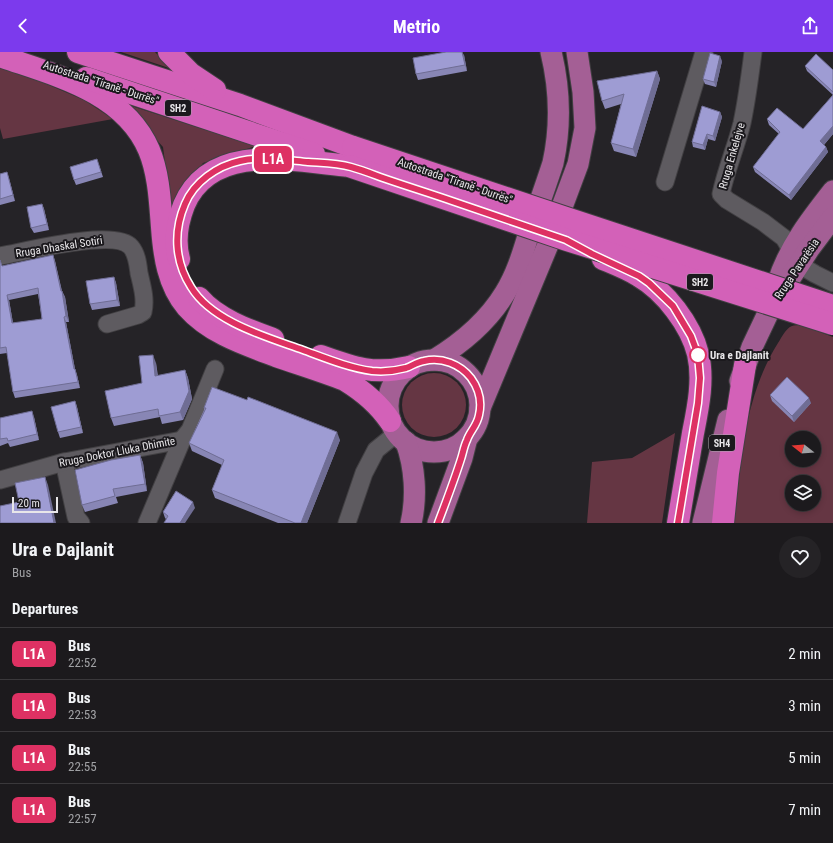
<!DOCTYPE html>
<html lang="en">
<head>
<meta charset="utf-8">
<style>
  body { margin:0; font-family:"Roboto Condensed",sans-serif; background:#252326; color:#f1f3f6; height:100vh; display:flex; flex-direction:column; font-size:15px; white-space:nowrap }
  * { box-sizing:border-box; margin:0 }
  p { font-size:13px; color:#a0a1a4 }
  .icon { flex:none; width:22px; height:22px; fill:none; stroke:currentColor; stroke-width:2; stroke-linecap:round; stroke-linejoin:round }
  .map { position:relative; height:471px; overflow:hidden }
  .details { display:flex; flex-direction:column; background:#1c1a1d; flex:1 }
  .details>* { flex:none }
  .badge { padding:0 8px; border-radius:6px; font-size:14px; line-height:26px }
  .needle { width:26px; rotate:287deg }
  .buttons { position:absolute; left:785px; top:379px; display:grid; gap:8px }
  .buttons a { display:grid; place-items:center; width:36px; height:36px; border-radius:50%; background:#1c1a1d; box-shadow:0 2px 6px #0003,0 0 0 1px #3a383b; font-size:20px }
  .scale { position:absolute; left:12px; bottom:10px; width:46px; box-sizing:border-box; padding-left:4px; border:2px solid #e8e6e9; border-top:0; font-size:11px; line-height:14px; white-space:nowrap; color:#e8e6e9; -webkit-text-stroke:3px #1b191d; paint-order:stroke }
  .map>.badge { position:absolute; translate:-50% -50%; box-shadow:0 0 0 2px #fff }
  h2 { padding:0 12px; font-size:15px; line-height:36px }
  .round { display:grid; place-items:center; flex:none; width:42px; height:42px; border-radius:21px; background:#252326 }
  .headline { display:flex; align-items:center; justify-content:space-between; height:68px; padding:0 12px }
  h1 { font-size:19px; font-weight:700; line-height:30px }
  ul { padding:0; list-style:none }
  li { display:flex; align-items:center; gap:12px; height:52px; padding:0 12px; border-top:1px solid #3a383b }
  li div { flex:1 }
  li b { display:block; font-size:15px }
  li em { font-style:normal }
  li .badge { min-width:44px; font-weight:700; text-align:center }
  header { display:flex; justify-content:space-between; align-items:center; height:52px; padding:0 12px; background:#7c3aed; color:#fff; font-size:18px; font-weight:700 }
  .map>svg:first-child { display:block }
  .green { fill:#653643; fill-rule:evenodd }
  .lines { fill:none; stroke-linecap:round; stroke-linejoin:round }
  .minor-casing { stroke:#424043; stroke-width:19 }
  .major-casing { stroke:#424043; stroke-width:23 }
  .highway-casing { stroke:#424043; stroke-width:24 }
  .minor { stroke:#5e5b60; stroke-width:17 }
  .major { stroke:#a45f95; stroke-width:21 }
  .highway { stroke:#d361b8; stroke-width:22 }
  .highway-bridge-casing { stroke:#424043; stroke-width:24; stroke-linecap:butt }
  .highway-bridge { stroke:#d361b8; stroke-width:22 }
  .wall { fill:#8886b5; fill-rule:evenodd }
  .shaded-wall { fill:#6f6d94 }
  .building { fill:#9e9cd3; stroke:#6f6d94; fill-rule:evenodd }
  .line-casing { stroke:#fff; stroke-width:9 }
  .line { stroke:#de3163; stroke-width:6 }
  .stop-dot { fill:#fff; stroke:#de3163; stroke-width:2 }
  .labels { text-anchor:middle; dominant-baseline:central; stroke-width:4; stroke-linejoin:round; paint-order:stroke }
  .shield { fill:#1b191d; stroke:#aaa8ac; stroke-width:1 }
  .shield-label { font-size:10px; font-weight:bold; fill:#e8e6e9 }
  .street-label { font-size:11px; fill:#e8e6e9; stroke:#1b191d }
  .stop-label { font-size:11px; font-weight:bold; fill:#e8e6e9; stroke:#1b191d; text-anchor:start }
</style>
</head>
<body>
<header><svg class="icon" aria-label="back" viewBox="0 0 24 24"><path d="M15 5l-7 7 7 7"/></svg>Metrio<svg class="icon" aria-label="share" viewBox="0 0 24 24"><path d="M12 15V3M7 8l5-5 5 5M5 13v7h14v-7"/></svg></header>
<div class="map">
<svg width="833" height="471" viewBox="0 0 833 471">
  <rect width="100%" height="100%" fill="#252327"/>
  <g class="green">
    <path d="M121,0h34l14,16z"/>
    <path d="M0,12l84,36 29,19 -110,20 -3,-11z"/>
    <path d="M125,52l131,42 -53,17 -32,45 -8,-61z"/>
    <path d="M801,273l32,12v186h-101c8,-60 13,-128 46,-180 4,-6 8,-15 14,-17 2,-1 6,-1 9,-1zM792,386h22v22h-22zM792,430h22v22h-22z"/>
    <circle cx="434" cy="353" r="32"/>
    <path d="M675,381l-13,90h-75l5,-61 40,-4z"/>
  </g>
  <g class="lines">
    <defs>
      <g id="minor">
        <path d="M753,0c-3,24 -6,47 -11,71 -6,24 -16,47 -21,71l6,6 36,22 21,16 16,27 15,9 18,9"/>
        <path d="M665,130l39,-130"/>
        <path d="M0,204c24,-4 115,-28 131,-9 6,7 7,18 8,26 3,13 7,26 4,39l-5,3 -31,9"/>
        <path d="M64,410l12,55 5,6"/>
        <path d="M0,428l64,-18 118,-22"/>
        <path d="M147,471l35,-83 8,-10 25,-61"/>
        <path d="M347,471l17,-50 12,-23 21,-17"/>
      </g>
      <g id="major">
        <path d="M778,230c11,-35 33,-63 55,-91"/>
        <circle cx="434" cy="354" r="46"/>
        <path d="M434,308c28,-17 54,-39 71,-67 11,-18 17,-37 23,-57 8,-24 17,-48 25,-73 8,-37 7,-74 -2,-111"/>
        <path d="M740,329l12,-34 18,-38 39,-60 24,-32"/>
        <path d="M480,356l67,-161 31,-83 7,-36 -2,-36 -6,-40"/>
        <path d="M406,390c9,25 11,55 5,81"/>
        <path d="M438,471l24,-65 5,-20"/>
        <path d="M703,471l25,-103"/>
      </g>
      <g id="highway">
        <path d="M78,0l162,53 113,42"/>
        <path d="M169,0l22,22 24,16"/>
        <path d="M0,4c54,19 124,35 149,94 10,24 11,52 13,77 2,28 6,58 25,80 23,26 57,37 89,49 23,8 46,15 69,24 18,11 33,23 45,41"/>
        <path d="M86,26l228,76"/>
        <path d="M179,207c-5,-18 -2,-36 5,-54 27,-64 111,-44 165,-39"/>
        <path d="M603,207c12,5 25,10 36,17 26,15 52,49 59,78 6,26 0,54 -5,79 -5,30 -10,60 -15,90"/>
        <path d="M199,246c18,21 49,32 74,41"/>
        <path d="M321,304c33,12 53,19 88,11"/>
        <path d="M723,471l5,-50 17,-108"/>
      </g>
    </defs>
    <use href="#minor" class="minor-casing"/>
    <use href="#major" class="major-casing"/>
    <use href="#highway" class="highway-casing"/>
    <use href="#minor" class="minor"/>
    <use href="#major" class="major"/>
    <use href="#highway" class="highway"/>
    <defs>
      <g id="highway-bridge">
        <path d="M353,95l219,73 261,86"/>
        <path d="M349,114l218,74 266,84"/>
      </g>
    </defs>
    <use href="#highway-bridge" class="highway-bridge-casing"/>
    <use href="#highway-bridge" class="highway-bridge"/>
  </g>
  <g class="wall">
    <path d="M464,3l3,16 -49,9 -2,-6z"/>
    <path d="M722,9l-6,26 -11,-3 -2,-5z"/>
    <path d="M805,14l28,4v64l-9,11 2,2 2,5 -37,48 -36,-28 -2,-5 26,-33 -10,-9 -2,-6 36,10 30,-34 -26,-24z"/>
    <path d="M657,19l3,8 -24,78 -22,-6 -3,-8 10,-39 -16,5 -3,-8z"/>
    <path d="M720,60l2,5 -7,24 -7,-2 -3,11 -12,-3 -1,-5z"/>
    <path d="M99,113l4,12 -27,8 -2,-5z"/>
    <path d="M7,120l8,29 -15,4v-31z"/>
    <path d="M42,152l2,5 5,21 -15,3 -3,-5z"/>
    <path d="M53,203l2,6 7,30 3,6 4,25h-3l9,47 2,6 3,13 -65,10 -2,-6 -6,-39 -7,1v-94l2,6zM38,242l4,25 -29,4 -4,-23z"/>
    <path d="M114,225l2,6 4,23 -28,4 -2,-6z"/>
    <path d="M156,311l2,13 27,-6 3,8 4,21 -9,21 -21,4 -2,-7 -46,9 -3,-8 31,-35z"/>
    <path d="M212,335l128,53 -33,83h-29l-63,-25 -3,-8 10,-25 -30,-14 -3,-8 15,-33v-2z"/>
    <path d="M770,343l41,8 -17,19 -22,-21z"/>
    <path d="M75,349l2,6 6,26 -23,5 -2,-6z"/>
    <path d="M34,365l5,23 -29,7 -2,-4 -8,3v-28z"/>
    <path d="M140,403l3,8 4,28 -31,6 2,6 -33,9 -3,-7z"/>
    <path d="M195,456l-29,11 -1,-1 -2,-6z"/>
  </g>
  <g class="shaded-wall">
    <path d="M462,0l2,3 3,16 -2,-6z"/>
    <path d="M720,4l2,5 -6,26 -2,-5z"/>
    <path d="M657,19l3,8 -24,78 -3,-8z"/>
    <path d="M720,60l2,5 -7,24 -2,-5z"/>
    <path d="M833,74v8l-11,13 -2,-6z"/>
    <path d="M707,82l1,5 -3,11 -2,-5z"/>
    <path d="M826,95l2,5 -37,48 -2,-5z"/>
    <path d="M7,120l2,6 6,23 -2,-6z"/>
    <path d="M42,152l2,5 5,21 -2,-6z"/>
    <path d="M53,203l2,6 8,36 -2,-6z"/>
    <path d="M114,225l2,6 4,23 -3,-6z"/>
    <path d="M62,239l3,6 4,25 -3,-6z"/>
    <path d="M7,243l2,5 5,29 -2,-6z"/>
    <path d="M64,265l2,5 9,47 2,6 3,13 -6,-19z"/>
    <path d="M153,303l3,8 2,21 -3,-8z"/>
    <path d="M185,318l3,8 4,21 -9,21 -3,-8z"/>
    <path d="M809,346l2,5 -17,19 -2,-6z"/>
    <path d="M75,349l2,6 6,26 -2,-6z"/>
    <path d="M32,359l2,6 5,23 -2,-6z"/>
    <path d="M337,380l3,8 -33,83h-6z"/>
    <path d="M140,403l3,8 4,28 -2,-7z"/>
    <path d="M45,425l3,8 8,38h-2z"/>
    <path d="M193,450l2,6 -10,15h-5z"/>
  </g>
  <g class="building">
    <path d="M446,0h16l3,13 -49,9 -3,-16z"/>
    <path d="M710,1l10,3 -6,26 -11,-3z"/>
    <path d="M816,2l17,16v22l-28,-26z"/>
    <path d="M657,19l-24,78 -22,-6 13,-49 -22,7 -5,-20z"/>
    <path d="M833,43v31l-13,15 6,6 -37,48 -36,-28 27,-35 -13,-13 10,-11 26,21z"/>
    <path d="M702,54l18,6 -7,24 -6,-2 -4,11 -11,-3z"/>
    <path d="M97,107l4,13 -27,8 -4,-13z"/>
    <path d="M7,120l6,23 -13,4v-25z"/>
    <path d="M42,152l5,20 -16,4 -4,-21z"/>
    <path d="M53,203l8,36h1l4,25 -2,1 10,52h1l3,13 -65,10 -7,-45 -6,1v-88l2,6zM38,236l4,31 -30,4 -5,-28z"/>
    <path d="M114,225l3,23 -27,4 -4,-23z"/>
    <path d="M153,303l2,21 30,-6 4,21 -9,21 -21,4 -1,-7 -47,9 -6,-27 37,-8 -3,-27z"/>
    <path d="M787,325l22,21 -17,18 -22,-21z"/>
    <path d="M212,335l35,13 1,-3 89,35 -36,91h-6l-83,-33 12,-30 -35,-17 17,-35h-2z"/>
    <path d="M75,349l6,26 -23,5 -7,-25z"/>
    <path d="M32,359l5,23 -29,7 -1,-3 -7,1v-21z"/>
    <path d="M140,403l5,29 -32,5 2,7 -33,9 -7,-35 36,-10z"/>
    <path d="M45,425l9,46h-54v-17l19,-4 -4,-19z"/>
    <path d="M176,439l17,11 -13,21h-16l4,-7 -5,-4z"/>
  </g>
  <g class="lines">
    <defs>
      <path id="line" d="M438,471c8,-21 16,-42 23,-64 2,-6 3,-13 6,-19 3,-9 10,-14 12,-25 3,-13 0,-26 -8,-37 -11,-14 -29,-21 -47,-17 -7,1 -12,5 -18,7 -11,3 -23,4 -34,3 -23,-3 -47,-13 -69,-21 -36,-13 -91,-28 -112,-63 -16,-25 -18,-55 -6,-83 9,-22 32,-38 55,-43 22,-5 46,-1 68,1 14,1 29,1 43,5 11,3 21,7 32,11 23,8 46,15 69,23 38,13 76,26 114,39l26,14 47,22 10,7 24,23 18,30 7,19 2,23 -2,25 -20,120"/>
    </defs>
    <use href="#line" class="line-casing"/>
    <use href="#line" class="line"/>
  </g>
  <circle class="stop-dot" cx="698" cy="303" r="8"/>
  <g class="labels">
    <g class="shield">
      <rect x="165" y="48" width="26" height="16" rx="3"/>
      <rect x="687" y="222" width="26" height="16" rx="3"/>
      <rect x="709" y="383" width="26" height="16" rx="3"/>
    </g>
    <g class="shield-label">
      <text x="178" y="56">SH2</text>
      <text x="700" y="230">SH2</text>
      <text x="722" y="391">SH4</text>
    </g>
    <g class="street-label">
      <text transform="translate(101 31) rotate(18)">Autostrada "Tiranë - Durrës"</text>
      <text transform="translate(732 104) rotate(-74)">Rruga Enkelejve</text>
      <text transform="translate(455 129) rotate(19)">Autostrada "Tiranë - Durrës"</text>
      <text transform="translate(59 195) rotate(-9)">Rruga Dhaskal Sotiri</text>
      <text transform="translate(797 217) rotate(-56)">Rruga Pavarësia</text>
      <text transform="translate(117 400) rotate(-11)">Rruga Doktor Lluka Dhimite</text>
    </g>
    <g class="stop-label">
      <text x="710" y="303">Ura e Dajlanit</text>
    </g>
  </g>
</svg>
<div class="buttons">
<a><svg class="needle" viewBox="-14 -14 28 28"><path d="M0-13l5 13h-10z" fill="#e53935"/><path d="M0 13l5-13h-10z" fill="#a0a1a4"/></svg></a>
<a><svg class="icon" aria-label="layers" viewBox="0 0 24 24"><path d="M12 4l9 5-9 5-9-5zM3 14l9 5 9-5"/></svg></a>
</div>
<div class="scale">20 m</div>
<b class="badge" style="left:273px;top:107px;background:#de3163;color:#fff">L1A</b>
</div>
<section class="details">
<div class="headline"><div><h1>Ura e Dajlanit</h1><p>Bus</p></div><a class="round"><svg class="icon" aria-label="heart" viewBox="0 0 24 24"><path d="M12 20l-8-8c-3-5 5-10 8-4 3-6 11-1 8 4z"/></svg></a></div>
<h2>Departures</h2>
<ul>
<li><span class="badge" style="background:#de3163;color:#fff">L1A</span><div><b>Bus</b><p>22:52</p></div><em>2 min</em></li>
<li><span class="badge" style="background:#de3163;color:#fff">L1A</span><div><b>Bus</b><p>22:53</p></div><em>3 min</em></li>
<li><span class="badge" style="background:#de3163;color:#fff">L1A</span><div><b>Bus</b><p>22:55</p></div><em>5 min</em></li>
<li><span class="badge" style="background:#de3163;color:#fff">L1A</span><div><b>Bus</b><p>22:57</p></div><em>7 min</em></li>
</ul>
</section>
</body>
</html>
